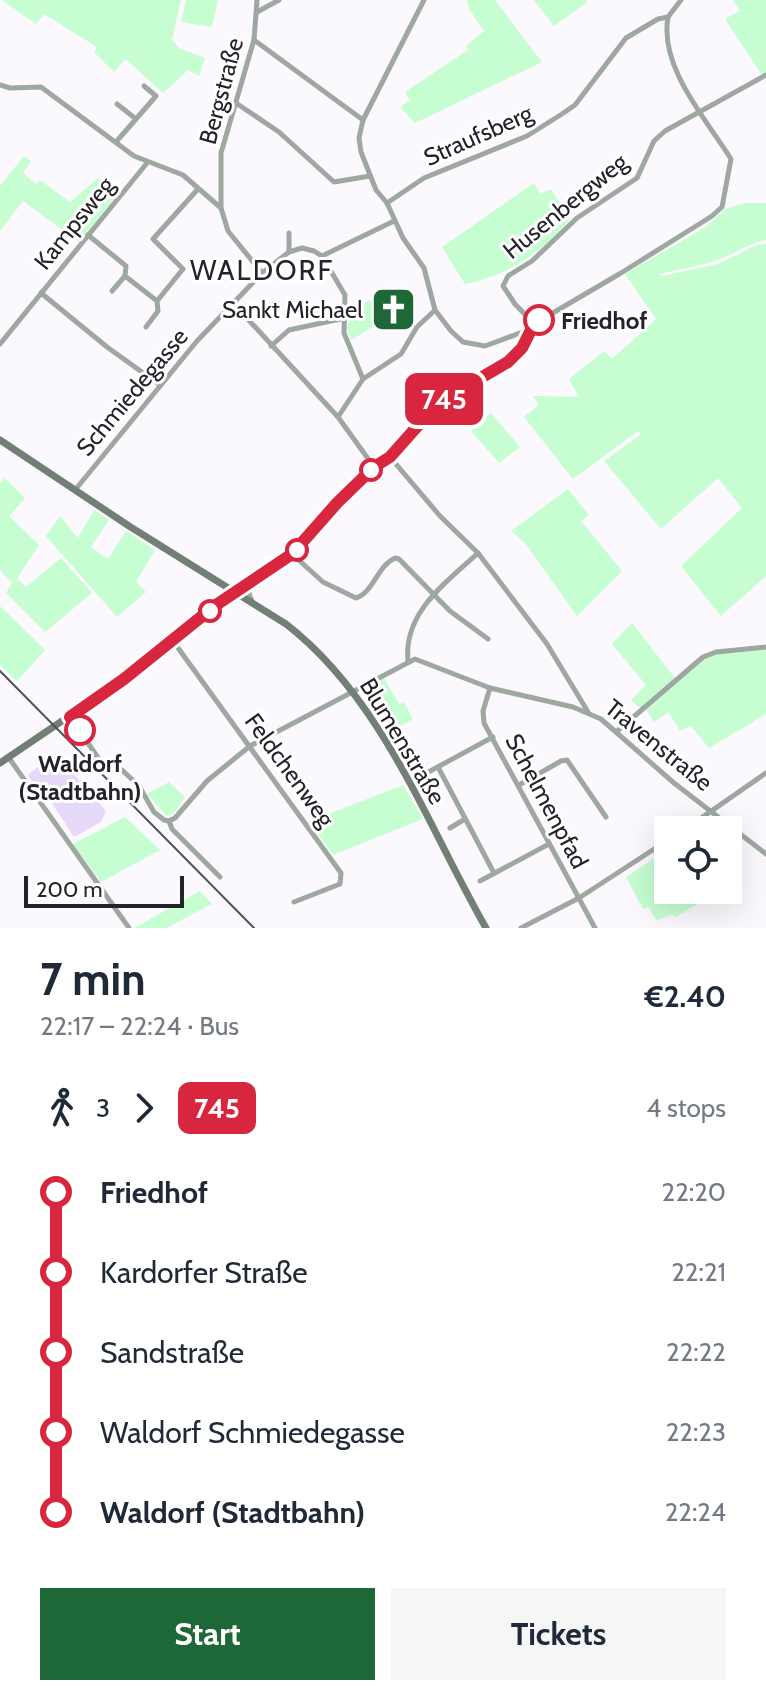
<!DOCTYPE html>
<html lang="en">
<head>
<meta charset="utf-8">
<style>
  body { margin:0; font-family:Cabin,sans-serif; background:#f6f6f7; color:#1f2937; height:100vh; display:flex; flex-direction:column; font-size:30px; white-space:nowrap }
  * { box-sizing:border-box; margin:0 }
  p { font-size:26px; color:#747a83 }
  .icon { flex:none; width:44px; height:44px; fill:none; stroke:currentColor; stroke-width:2; stroke-linecap:round; stroke-linejoin:round }
  .map { position:relative; height:928px; overflow:hidden }
  .drawer { display:flex; flex-direction:column; background:#fff; flex:1 }
  .drawer>* { flex:none }
  .badge { padding:0 16px; border-radius:12px; font-size:28px; line-height:52px }
  .buttons { position:absolute; left:654px; top:816px; display:grid; gap:16px }
  .buttons a { display:grid; place-items:center; width:88px; height:88px; border-radius:0px; background:#fff; box-shadow:0 8px 32px #0002; font-size:40px }
  .scale { position:absolute; left:24px; bottom:20px; width:160px; box-sizing:border-box; padding-left:8px; border:4px solid #25222a; border-top:0; font-size:22px; line-height:28px; white-space:nowrap; color:#25222a; -webkit-text-stroke:6px #fff; paint-order:stroke }
  .map>.badge { position:absolute; translate:-50% -50%; box-shadow:0 0 0 4px #fff }
  .legs { display:flex; align-items:center; gap:12px; height:88px; padding:0 40px; font-size:26px }
  .legs p { margin-inline-start:auto }
  .head { display:flex; align-items:center; justify-content:space-between; height:136px; padding:0 40px }
  h1 { font-size:44px; font-weight:700; line-height:60px }
  .cta { display:flex; gap:16px; margin-top:auto; padding:16px 40px }
  .cta a { flex:1; height:92px; border-radius:0px; background:#1d6836; color:#fff; font-size:32px; font-weight:700; line-height:92px; text-align:center }
  .cta a+a { background:#f6f6f7; color:#1f2937 }
  ul { padding:0 40px; list-style:none }
  li { display:flex; align-items:center; gap:28px; height:80px; font-size:30px }
  li i { display:grid; place-items:center; width:12px; height:100%; margin:0 10px; background:currentColor }
  li i::after { content:''; width:20px; height:20px; margin:-10px; border:6px solid; border-radius:50%; background:#fff }
  li p { margin-inline-start:auto }
  li:first-child i { background:linear-gradient(#0000 50%,currentColor 0) }
  li:last-child i { background:linear-gradient(currentColor 50%,#0000 0) }
  .map>svg:first-child { display:block }
  .green { fill:#c6fdd1 }
  .water { fill:#e5d9f7 }
  .lines { fill:none; stroke-linecap:round; stroke-linejoin:round }
  .minor { stroke:#9ea7a0; stroke-width:5 }
  .secondary { stroke:#727f74; stroke-width:7 }
  .tram { stroke:#524f56; stroke-width:2 }
  .line-1-casing { stroke:#fff; stroke-width:18 }
  .line-1 { stroke:#d7263d; stroke-width:12 }
  .stop-1-dot { fill:#fff; stroke:#d7263d; stroke-width:4 }
  .labels { text-anchor:middle; dominant-baseline:central; stroke-width:6; stroke-linejoin:round; paint-order:stroke }
  .street-label { font-size:24px; fill:#25222a; stroke:#fff }
  .poi-label { font-size:24px; fill:#25222a; stroke:#fff; text-anchor:end }
  .stop-label { font-size:24px; font-weight:bold; fill:#25222a; stroke:#fff; text-anchor:start }
  .quarter-label { font-size:28px; letter-spacing:2px; fill:#25222a; stroke:#fff }
</style>
</head>
<body>
<div class="map">
<svg width="766" height="928" viewBox="0 0 766 928">
  <rect width="100%" height="100%" fill="#fbf9fe"/>
  <g class="green">
    <path d="M2,0h179l-9,40 7,8 26,10 -6,18 -11,-6 -25,23 -37,-34 -12,13 -20,-20 3,-5 -53,-33 -8,10z"/>
    <path d="M186,0h32l-6,27 -31,-5z"/>
    <path d="M467,0h28l47,62 -127,61 -15,-16 10,-7 -5,-8 63,-42 -2,-4 18,-15 -15,-22z"/>
    <path d="M534,0h51l2,2 -33,24z"/>
    <path d="M733,0h33v73l-4,2 -37,-56 15,-8z"/>
    <path d="M24,156l7,5 -8,12 13,11 4,-4 30,22 28,-24 20,16 -39,48 -56,-41 -23,30v-45z"/>
    <path d="M534,183l6,11 11,-5 19,30c-29,34 -61,56 -105,65l-23,-37z"/>
    <path d="M745,203h21v37c-17,3 -28,12 -43,18 -21,8 -43,11 -64,16l3,2 56,-12 39,-19 9,-1v332l-45,40 -40,-50 61,-58 -24,-30 -57,51 -57,-68 36,-26 -2,-4 -65,48 -49,-62 15,-12 -6,-9 46,1 -10,-18 35,-28 8,8 44,-40 -31,-45 81,-47 19,-18z"/>
    <path d="M369,300l18,18 -36,22 -4,-11 4,-17z"/>
    <path d="M491,413l29,34 -21,16 -28,-32z"/>
    <path d="M5,478l20,20 -16,18 30,29 -22,33 9,9 35,-29 31,35 -47,39 -39,-39 6,-10 -12,-13v-87z"/>
    <path d="M568,489l21,26 -8,6 41,50 -45,45 -52,-73 -14,-12z"/>
    <path d="M94,510l15,10 -18,27 17,12 18,-28 29,19 -19,32 10,10 -29,25 -71,-81 14,-20 18,22z"/>
    <path d="M0,606l45,44 -28,31 -17,-16z"/>
    <path d="M632,623l43,55 29,-20 11,-4 51,-5v65l-57,34 -18,-22 -11,5 -12,-19 -14,10 -8,-13 -7,-2 -8,-7 15,-15 -34,-41z"/>
    <path d="M384,678l15,26 5,-2 9,17 -23,13 -24,-40z"/>
    <path d="M169,782l16,15 -12,17 -6,2 -20,-22z"/>
    <path d="M403,785l20,34 -85,34 -4,2 -26,-33z"/>
    <path d="M125,817l35,33 -59,32 -28,-38z"/>
    <path d="M668,849v41h55l-48,27 -3,-3 -15,7 -9,-14 -5,2 -17,-32z"/>
    <path d="M200,891l12,13 -46,24h-32z"/>
  </g>
  <path class="water" d="M52,756l12,7 42,48 -5,11 -27,15 -24,-37 -9,-6 -13,-19z"/>
  <g class="lines">
    <g class="minor">
      <path d="M257,0l-3,40 -33,113v55l7,23 34,42"/>
      <path d="M424,0l-61,120 -4,18 2,14 15,38 11,13 16,35 21,30 11,42 16,21 12,11 22,4 46,-17"/>
      <path d="M257,12l22,-12"/>
      <path d="M254,40l109,80"/>
      <path d="M0,85l10,3 31,-1 93,69 49,19 38,33"/>
      <path d="M236,103l43,29 55,50 36,-6"/>
      <path d="M117,104l19,15"/>
      <path d="M116,142l40,-46 -12,-10"/>
      <path d="M387,203l37,-25 103,-42 35,-22 13,-9 51,-67 32,-19 10,-2 13,-17"/>
      <path d="M88,235l38,31 -1,10 32,25 26,-32 -30,-30 45,-50"/>
      <path d="M289,252v-19"/>
      <path d="M322,256l23,39 -1,38 19,46"/>
      <path d="M112,291l13,-15"/>
      <path d="M41,293l66,54 53,38"/>
      <path d="M233,303l105,114 36,50"/>
      <path d="M534,324l-19,-20 -12,-18 5,-10 24,-15 45,-43 60,-40 17,-37 11,-10 101,-56"/>
      <path d="M146,327l12,-16 -1,-10"/>
      <path d="M0,344l147,-181"/>
      <path d="M271,346l18,-16 56,-12"/>
      <path d="M338,417l25,-38 38,-25 16,-27 18,-17"/>
      <path d="M390,457l50,59 38,37 69,91 41,68"/>
      <path d="M75,490l122,-149 65,-68 27,-21 13,-4 12,3 8,5 72,-35"/>
      <path d="M292,554l31,28 33,16c18,-6 21,-32 39,-40l4,1 51,52 38,28"/>
      <path d="M251,583l-2,11 4,9"/>
      <path d="M235,592l57,-38 45,-51 37,-36 16,-10 48,-54 70,-41 14,-14 12,-24 87,-51 91,-57 10,-9 9,-48c-25,-40 -72,-92 -63,-142"/>
      <path d="M173,641l168,232 -1,11 -46,18"/>
      <path d="M408,661c-5,-49 39,-79 70,-108"/>
      <path d="M490,688l-7,23 1,12 111,205"/>
      <path d="M70,717l31,45 21,8 17,16 15,26 10,8 5,1"/>
      <path d="M616,732l87,-75 13,-5 50,-5"/>
      <path d="M9,758l120,170"/>
      <path d="M438,767l56,106"/>
      <path d="M421,776l72,-39"/>
      <path d="M519,785l42,-24 6,-1 39,57"/>
      <path d="M169,821l6,-3 32,-37 43,-35 165,-87 75,29 83,19 28,12 73,64 92,71"/>
      <path d="M169,821l3,8 48,48"/>
      <path d="M450,828l15,-9"/>
      <path d="M684,830l82,-57"/>
      <path d="M480,881l69,-37"/>
      <path d="M521,928l58,-30 89,-58"/>
    </g>
    <g class="secondary">
      <path d="M0,440l129,86 157,98c97,75 141,201 200,304"/>
      <path d="M0,763l124,-84 111,-87"/>
    </g>
    <path class="tram" d="M0,671l254,257"/>
  </g>
  <g class="lines">
    <defs>
      <path id="line-1" d="M80,730l-10,-13 54,-38 92,-74 76,-51 45,-51 37,-36 16,-10 48,-54 70,-41 14,-14 12,-24 5,-4"/>
    </defs>
    <use href="#line-1" class="line-1-casing"/>
    <use href="#line-1" class="line-1"/>
  </g>
  <defs>
    <symbol id="church-square" viewBox="-11 -11 22 22"><rect x="-9" y="-9" width="18" height="18" rx="4" fill="#1d6836" stroke="#fff"/><path d="M-1.2-6h2.4v3.5h3.3v2.4h-3.3V6h-2.4V-.1h-3.3v-2.4h3.3Z" fill="#fff"/></symbol>
  </defs>
  <g fill-rule="evenodd">
    <use href="#church-square" x="368" y="284" width="51" height="51"/>
  </g>
  <g class="stop-1-dot">
    <circle cx="539" cy="320" r="14"/>
    <circle cx="371" cy="470" r="10"/>
    <circle cx="297" cy="550" r="10"/>
    <circle cx="210" cy="611" r="10"/>
    <circle cx="80" cy="730" r="14"/>
  </g>
  <g class="labels">
    <g class="street-label">
      <text transform="translate(221 91) rotate(-75)">Bergstraße</text>
      <text transform="translate(478 135) rotate(-24)">Straufsberg</text>
      <text transform="translate(565 206) rotate(-39)">Husenbergweg</text>
      <text transform="translate(74 223) rotate(-51)">Kampsweg</text>
      <text transform="translate(132 392) rotate(-50)">Schmiedegasse</text>
      <text transform="translate(403 741) rotate(59)">Blumenstraße</text>
      <text transform="translate(659 745) rotate(39)">Travenstraße</text>
      <text transform="translate(290 770) rotate(54)">Feldchenweg</text>
      <text transform="translate(547 801) rotate(62)">Schelmenpfad</text>
    </g>
    <g class="poi-label">
      <text x="363" y="309">Sankt Michael</text>
    </g>
    <g class="stop-label">
      <text x="561" y="320">Friedhof</text>
      <text x="80" y="763" text-anchor="middle">Waldorf<tspan x="80" dy="28">(Stadtbahn)</tspan></text>
    </g>
    <g class="quarter-label">
      <text x="262" y="270">WALDORF</text>
    </g>
  </g>
</svg>
<div class="buttons">
<a><svg class="icon" aria-label="locate" viewBox="0 0 24 24"><circle cx="12" cy="12" r="6"/><path d="M12 2v4M12 18v4M2 12h4M18 12h4"/></svg></a>
</div>
<div class="scale">200 m</div>
<b class="badge" style="left:444px;top:399px;background:#d7263d;color:#fff">745</b>
</div>
<section class="drawer">
<div class="head"><div><h1>7 min</h1><p>22:17 – 22:24 · Bus</p></div><b>€2.40</b></div>
<div class="legs"><svg class="icon" aria-label="walk" viewBox="0 0 24 24"><circle cx="13" cy="4" r="2"/><path d="M13 8l-2 6 4 7M11 14l-3 7M7 12l3-4h3l4 4"/></svg>3<svg class="icon" aria-label="forward" viewBox="0 0 24 24"><path d="M9 5l7 7-7 7"/></svg><b class="badge" style="background:#d7263d;color:#fff">745</b><p>4 stops</p></div>
<ul>
<li><i style="color:#d7263d"></i><b>Friedhof</b><p>22:20</p></li>
<li><i style="color:#d7263d"></i><span>Kardorfer Straße</span><p>22:21</p></li>
<li><i style="color:#d7263d"></i><span>Sandstraße</span><p>22:22</p></li>
<li><i style="color:#d7263d"></i><span>Waldorf Schmiedegasse</span><p>22:23</p></li>
<li><i style="color:#d7263d"></i><b>Waldorf (Stadtbahn)</b><p>22:24</p></li>
</ul>
<div class="cta"><a>Start</a><a>Tickets</a></div>
</section>
</body>
</html>
